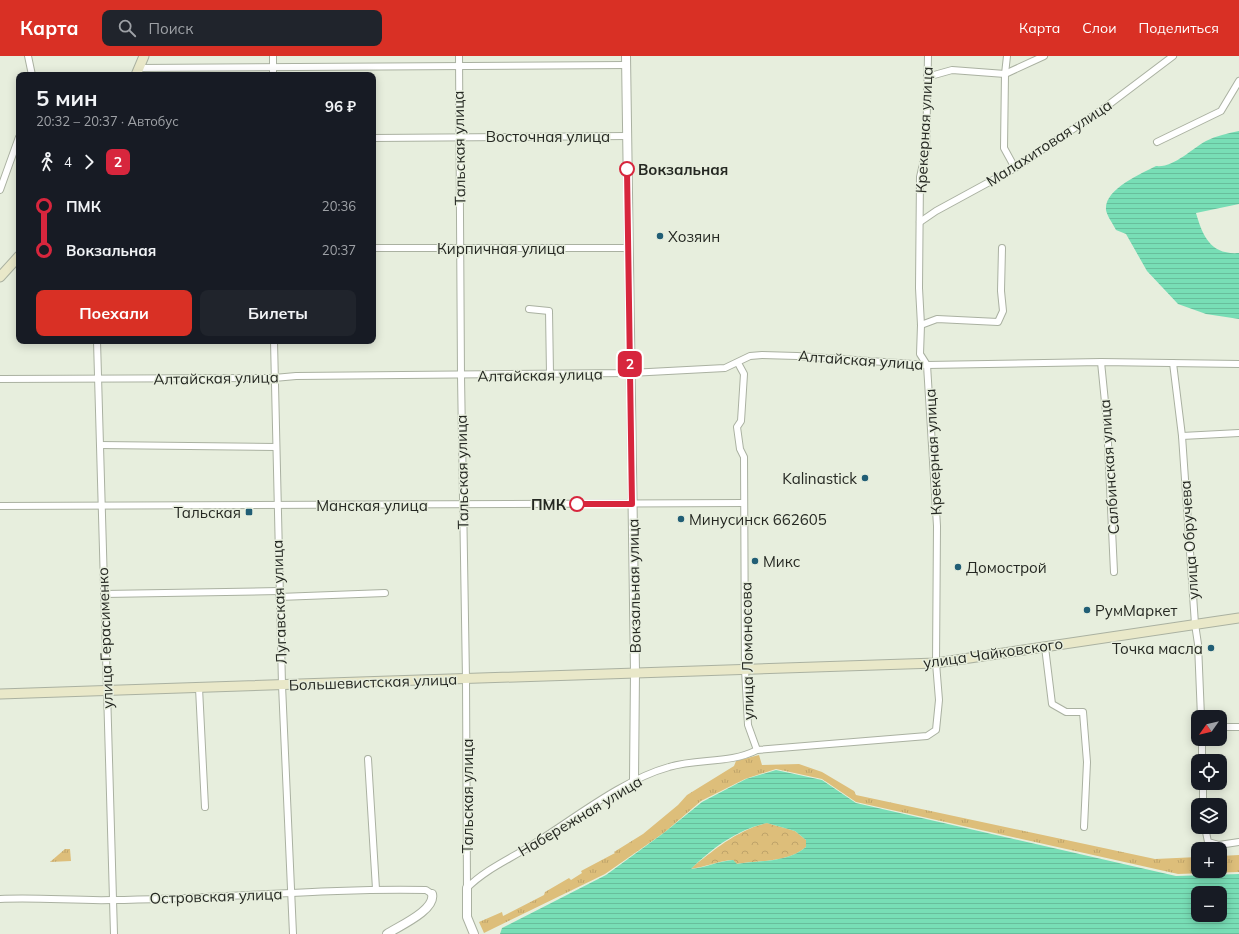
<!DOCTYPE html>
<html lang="ru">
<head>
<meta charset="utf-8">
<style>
  body { margin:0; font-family:Mulish,sans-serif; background:#20242c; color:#f1f3f6; height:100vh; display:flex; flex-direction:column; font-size:15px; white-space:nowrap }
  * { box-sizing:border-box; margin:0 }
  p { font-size:13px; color:#9ea1a6 }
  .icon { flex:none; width:22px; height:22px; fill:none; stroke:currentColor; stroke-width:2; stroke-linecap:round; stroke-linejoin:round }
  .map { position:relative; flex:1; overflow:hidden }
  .drawer { position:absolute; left:16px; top:16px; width:360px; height:272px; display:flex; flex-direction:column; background:#171b24; border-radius:8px; box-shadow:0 2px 10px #0003 }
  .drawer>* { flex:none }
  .badge { padding:0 8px; border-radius:6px; font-size:14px; line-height:26px }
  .needle { width:26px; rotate:236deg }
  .buttons { position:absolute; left:1191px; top:654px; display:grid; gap:8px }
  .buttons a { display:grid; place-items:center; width:36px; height:36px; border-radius:8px; background:#171b24; box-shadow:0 2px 10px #0003; font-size:20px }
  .map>.badge { position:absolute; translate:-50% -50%; box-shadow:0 0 0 2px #fff }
  .legs { display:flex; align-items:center; gap:6px; height:44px; padding:0 20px; font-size:13px }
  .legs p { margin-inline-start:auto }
  .head { display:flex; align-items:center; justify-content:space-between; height:68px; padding:0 20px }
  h1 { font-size:22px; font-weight:700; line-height:30px }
  .cta { display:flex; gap:8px; margin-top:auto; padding:8px 20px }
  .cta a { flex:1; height:46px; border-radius:8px; background:#d93025; color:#fff; font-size:16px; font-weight:700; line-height:46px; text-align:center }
  .cta a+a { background:#20242c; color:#f1f3f6 }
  ul { padding:0 20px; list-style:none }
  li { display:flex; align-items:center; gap:14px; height:44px; font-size:15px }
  li i { display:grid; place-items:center; width:6px; height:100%; margin:0 5px; background:currentColor }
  li i::after { content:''; width:10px; height:10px; margin:-5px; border:3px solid; border-radius:50%; background:#171b24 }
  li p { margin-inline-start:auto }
  li:first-child i { background:linear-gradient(#0000 50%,currentColor 0) }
  li:last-child i { background:linear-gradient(currentColor 50%,#0000 0) }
  header { display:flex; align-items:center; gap:24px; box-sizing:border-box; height:56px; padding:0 20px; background:#d93025; color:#fff }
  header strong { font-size:19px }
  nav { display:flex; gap:22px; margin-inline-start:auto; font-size:14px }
  .search { width:280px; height:36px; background:#20242c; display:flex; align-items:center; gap:10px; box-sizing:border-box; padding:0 14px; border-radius:8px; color:#9ea1a6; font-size:15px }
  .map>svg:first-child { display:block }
  .forest { fill:url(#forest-crowns) }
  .park { fill:url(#park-tufts) }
  .water { fill:url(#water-rules); fill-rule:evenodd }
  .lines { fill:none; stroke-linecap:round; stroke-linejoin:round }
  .minor-casing { stroke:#aab1a1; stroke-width:8 }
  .tertiary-casing { stroke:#aab1a1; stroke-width:10 }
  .secondary-casing { stroke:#aab1a1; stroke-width:11 }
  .minor { stroke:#fff; stroke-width:6 }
  .tertiary { stroke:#fff; stroke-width:8 }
  .secondary { stroke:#e9e8c9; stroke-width:9 }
  .line-1-casing { stroke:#fff; stroke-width:9 }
  .line-1 { stroke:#d7263d; stroke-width:6 }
  .stop-1-dot { fill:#fff; stroke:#d7263d; stroke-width:2 }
  .poi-dot { fill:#215e75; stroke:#e7eedd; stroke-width:1.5 }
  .labels { text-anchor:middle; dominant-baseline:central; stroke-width:3; stroke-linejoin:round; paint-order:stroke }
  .street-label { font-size:15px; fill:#252822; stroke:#e7eedd }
  .stop-label { font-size:15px; font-weight:bold; fill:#252822; stroke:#e7eedd; text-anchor:start }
  .poi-label { font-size:15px; fill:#252822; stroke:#e7eedd; text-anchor:start }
</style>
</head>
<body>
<header>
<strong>Карта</strong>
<div class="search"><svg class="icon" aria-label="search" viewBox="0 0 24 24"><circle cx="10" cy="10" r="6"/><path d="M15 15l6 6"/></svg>Поиск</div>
<nav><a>Карта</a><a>Слои</a><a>Поделиться</a></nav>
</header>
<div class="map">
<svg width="1239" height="878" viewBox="0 0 1239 878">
  <defs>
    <pattern id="forest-crowns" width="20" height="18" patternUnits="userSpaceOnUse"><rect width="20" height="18" fill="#ddbe7a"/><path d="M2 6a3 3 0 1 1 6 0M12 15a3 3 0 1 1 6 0" fill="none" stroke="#bea369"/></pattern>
    <pattern id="park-tufts" width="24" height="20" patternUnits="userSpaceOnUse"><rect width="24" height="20" fill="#ddbe7a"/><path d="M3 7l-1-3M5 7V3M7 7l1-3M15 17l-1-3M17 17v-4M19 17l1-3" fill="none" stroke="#bea369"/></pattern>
    <pattern id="water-rules" width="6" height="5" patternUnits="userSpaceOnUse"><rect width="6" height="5" fill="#78deb6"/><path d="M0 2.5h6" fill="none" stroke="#68be9c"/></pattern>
  </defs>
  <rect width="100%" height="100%" fill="#e7eedd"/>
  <path class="forest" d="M767,767l28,8 11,9v7c-19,16 -46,13 -70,17l-3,-4c-15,1 -28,7 -43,9 24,-19 47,-39 77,-46z"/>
  <g class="park">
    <path d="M759,699l3,10 37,-1 23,8 32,19 2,4 299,64 43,-2v14h22v-15l19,-1v17l-61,2 -322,-72 -34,-23 -46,-10 -31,10 -44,22 -36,31 -60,42 -121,59 -5,-11 23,-10 1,4 41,-21 1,-3 24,-14 2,2 11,-7 -1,-2 34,-18 -1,-1 29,-18 35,-29 9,-10 47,-29 2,-5z"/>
    <path d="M65,793h5l1,12 -21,1z"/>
  </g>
  <g class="water">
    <path d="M1239,75v73l-43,9c7,24 15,42 43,40v66l-33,-5 -28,-10 -31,-33 -21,-37 -10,-4c-3,-6 -9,-14 -10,-20 -2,-21 35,-36 50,-44 18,2 35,-17 50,-25 10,-5 22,-8 33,-10z"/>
    <path d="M776,714l46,10 34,23 320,73 63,-2v60h-739l2,-6 104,-53 59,-43 37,-30 44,-23zM767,767l28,8 11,9v7c-19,16 -46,13 -69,17l-4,-4c-15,1 -28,8 -42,9 21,-21 47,-40 76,-46zM1198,837h22v22h-22z"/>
  </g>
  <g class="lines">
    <defs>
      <g id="minor">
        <path d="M28,0l4,19"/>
        <path d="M459,0l2,320 5,303 1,209"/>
        <path d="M1007,0l-2,18 -1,74 11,20"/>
        <path d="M139,12l487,-3"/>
        <path d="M273,19v-19"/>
        <path d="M927,21l25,-7 53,4 39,-18"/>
        <path d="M373,82l254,-2"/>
        <path d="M1157,86l64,-31 18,-30"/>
        <path d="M0,134l19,-53"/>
        <path d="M920,166l16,-11 79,-43 88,-59 70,-53"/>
        <path d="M373,192h256"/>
        <path d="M529,253l20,2 1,63"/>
        <path d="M921,269l16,-6 61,3 5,-11 -2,-20 1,-43"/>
        <path d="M97,285l17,593"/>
        <path d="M274,285l8,344 11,249"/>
        <path d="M1101,306l6,60 7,150"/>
        <path d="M738,307l6,11 -3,47 -4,6 3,22 4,8 1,212 3,56 9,25"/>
        <path d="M1173,307l9,73 13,188 3,20 3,73"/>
        <path d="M0,323l274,-1 22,-2 334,-3 95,-5 25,-12 12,-1 35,1 130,9 174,-3 138,2"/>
        <path d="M1182,380l57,-3"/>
        <path d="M100,389l176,2"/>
        <path d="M0,450l744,-3"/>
        <path d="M104,538l175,-3"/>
        <path d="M279,541l106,-4"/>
        <path d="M1045,591l7,57 14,8h17l4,50 -3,65"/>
        <path d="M199,632l6,119"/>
        <path d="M1220,671h19"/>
        <path d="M368,703l8,130"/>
        <path d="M1202,705v-22"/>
        <path d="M1203,727v22"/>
        <path d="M1205,771l3,15 11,3 20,-3"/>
        <path d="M467,832c19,-19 43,-29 65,-43 42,-26 90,-65 137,-78 29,-9 61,-3 88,-17l170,-14 9,-6 3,-30 -3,-37 1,-137 -10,-161 -7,-11 1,-29 -2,-37 1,-111 6,-26 2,-95"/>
        <path d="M0,843c38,-2 75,2 112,1 105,-1 209,-12 314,-10l6,4"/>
      </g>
      <g id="tertiary">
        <path d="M626,0l9,616 -1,108"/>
        <path d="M467,832v29l7,17"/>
        <path d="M387,878c12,-8 49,-24 45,-40"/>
      </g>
      <g id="secondary">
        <path d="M136,19l8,-19"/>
        <path d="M0,221l19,-21"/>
        <path d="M0,638l936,-31 303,-45"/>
      </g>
    </defs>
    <use href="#minor" class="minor-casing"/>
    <use href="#tertiary" class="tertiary-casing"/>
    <use href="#secondary" class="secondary-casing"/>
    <use href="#minor" class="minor"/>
    <use href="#tertiary" class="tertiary"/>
    <use href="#secondary" class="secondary"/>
  </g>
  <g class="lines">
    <defs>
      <path id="line-1" d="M577,448h55l-5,-335"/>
    </defs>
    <use href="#line-1" class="line-1-casing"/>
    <use href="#line-1" class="line-1"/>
  </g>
  <g class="stop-1-dot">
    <circle cx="627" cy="113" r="7"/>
    <circle cx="577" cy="448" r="7"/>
  </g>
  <g class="poi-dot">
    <circle cx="660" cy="180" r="4"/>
    <circle cx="865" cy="422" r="4"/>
    <rect x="245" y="452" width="8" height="8" rx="2"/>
    <circle cx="681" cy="463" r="4"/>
    <circle cx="755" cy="505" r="4"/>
    <circle cx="958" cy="511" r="4"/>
    <circle cx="1087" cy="554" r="4"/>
    <circle cx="1211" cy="592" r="4"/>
  </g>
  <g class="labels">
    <g class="street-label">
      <text transform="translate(924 74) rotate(-87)">Крекерная улица</text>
      <text x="548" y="80">Восточная улица</text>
      <text transform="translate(1049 87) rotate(-33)">Малахитовая улица</text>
      <text transform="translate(459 92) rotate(-91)">Тальская улица</text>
      <text x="501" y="192">Кирпичная улица</text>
      <text transform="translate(861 304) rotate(4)">Алтайская улица</text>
      <text transform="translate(540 319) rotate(-1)">Алтайская улица</text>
      <text transform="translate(216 322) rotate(-1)">Алтайская улица</text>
      <text transform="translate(933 396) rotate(-93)">Крекерная улица</text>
      <text transform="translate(1109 411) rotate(-94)">Салбинская улица</text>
      <text transform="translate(462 416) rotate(-91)">Тальская улица</text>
      <text x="372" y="449">Манская улица</text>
      <text transform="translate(1189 484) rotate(-94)">улица Обручева</text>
      <text transform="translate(634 530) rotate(-91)">Вокзальная улица</text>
      <text transform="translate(279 546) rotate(-92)">Лугавская улица</text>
      <text transform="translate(105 582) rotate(-92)">улица Герасименко</text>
      <text transform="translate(747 595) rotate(-91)">улица Ломоносова</text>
      <text transform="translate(993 597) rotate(-8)">улица Чайковского</text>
      <text transform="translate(373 626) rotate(-2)">Большевистская улица</text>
      <text transform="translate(467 740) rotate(-90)">Тальская улица</text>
      <text transform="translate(580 760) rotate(-31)">Набережная улица</text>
      <text transform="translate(216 840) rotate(-2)">Островская улица</text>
    </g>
    <g class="stop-label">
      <text x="638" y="113">Вокзальная</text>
      <text x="566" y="448" text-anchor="end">ПМК</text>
    </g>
    <g class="poi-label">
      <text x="668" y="180">Хозяин</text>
      <text x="857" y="422" text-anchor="end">Kalinastick</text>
      <text x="241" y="456" text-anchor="end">Тальская</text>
      <text x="689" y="463">Минусинск 662605</text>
      <text x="763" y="505">Микс</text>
      <text x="966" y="511">Домострой</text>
      <text x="1095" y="554">РумМаркет</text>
      <text x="1203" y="592" text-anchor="end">Точка масла</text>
    </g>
  </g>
</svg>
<div class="buttons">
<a><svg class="needle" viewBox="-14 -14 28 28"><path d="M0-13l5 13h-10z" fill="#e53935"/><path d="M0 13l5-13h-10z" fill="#9ea1a6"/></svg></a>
<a><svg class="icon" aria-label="locate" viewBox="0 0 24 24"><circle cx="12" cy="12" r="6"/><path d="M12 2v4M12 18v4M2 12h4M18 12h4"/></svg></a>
<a><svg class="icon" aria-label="layers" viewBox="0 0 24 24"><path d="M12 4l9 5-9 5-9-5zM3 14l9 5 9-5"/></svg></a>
<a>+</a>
<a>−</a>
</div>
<b class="badge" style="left:630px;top:308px;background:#d7263d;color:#fff">2</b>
<section class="drawer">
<div class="head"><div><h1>5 мин</h1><p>20:32 – 20:37 · Автобус</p></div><b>96 ₽</b></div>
<div class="legs"><svg class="icon" aria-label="walk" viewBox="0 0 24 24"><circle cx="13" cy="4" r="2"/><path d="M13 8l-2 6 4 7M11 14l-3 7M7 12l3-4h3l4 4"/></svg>4<svg class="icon" aria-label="forward" viewBox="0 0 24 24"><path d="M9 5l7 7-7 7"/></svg><b class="badge" style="background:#d7263d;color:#fff">2</b></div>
<ul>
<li><i style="color:#d7263d"></i><b>ПМК</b><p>20:36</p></li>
<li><i style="color:#d7263d"></i><b>Вокзальная</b><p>20:37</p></li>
</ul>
<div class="cta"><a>Поехали</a><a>Билеты</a></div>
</section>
</div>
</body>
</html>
